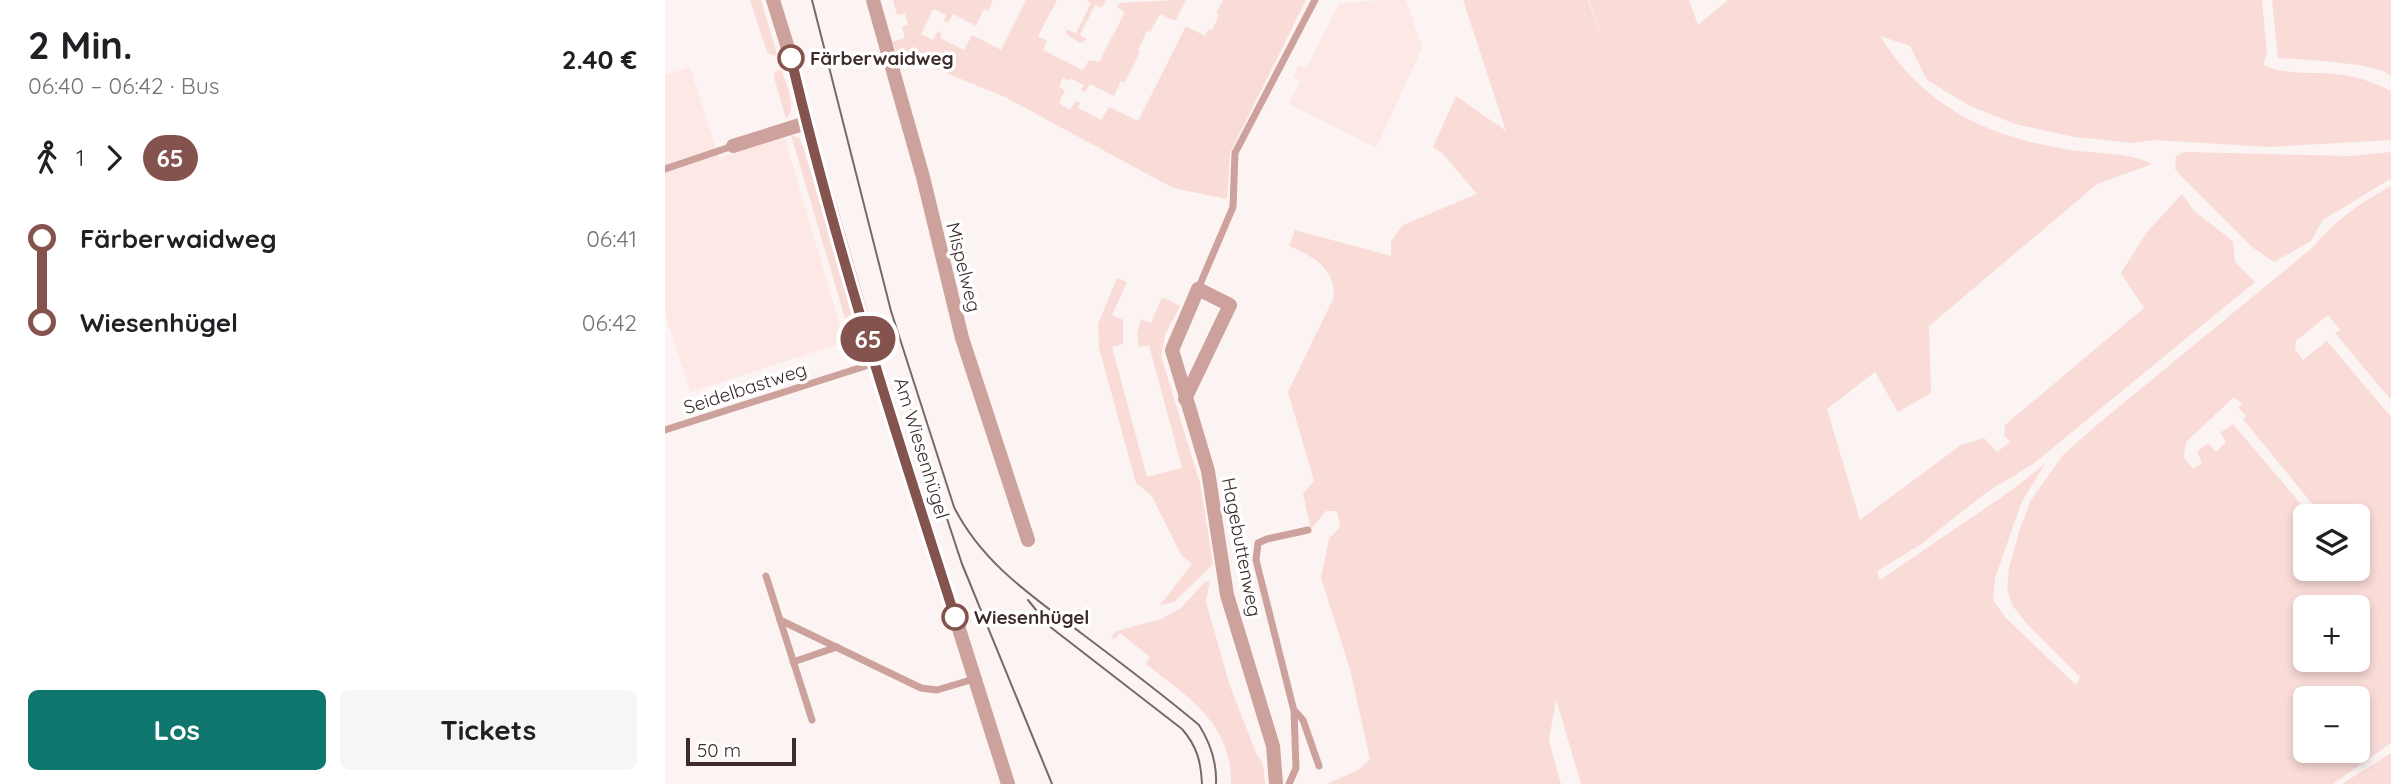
<!DOCTYPE html>
<html lang="de">
<head>
<meta charset="utf-8">
<style>
  body { margin:0; font-family:Quicksand,sans-serif; background:#f6f6f6; color:#202124; height:100vh; display:flex; flex-direction:column; font-size:26px; white-space:nowrap }
  * { box-sizing:border-box; margin:0 }
  p { font-size:23px; color:#757577 }
  .icon { flex:none; width:38px; height:38px; fill:none; stroke:currentColor; stroke-width:2; stroke-linecap:round; stroke-linejoin:round }
  .map { position:relative; flex:1; overflow:hidden }
  .sheet { display:flex; flex-direction:column; background:#fff; width:665px }
  .sheet>* { flex:none }
  .badge { padding:0 14px; border-radius:23px; font-size:24px; line-height:46px }
  .controls { position:absolute; left:1628px; top:504px; display:grid; gap:14px }
  .controls a { display:grid; place-items:center; width:77px; height:77px; border-radius:10px; background:#fff; box-shadow:0 4px 10px #0003; font-size:35px }
  .scale { position:absolute; left:21px; bottom:18px; width:110px; box-sizing:border-box; padding-left:7px; border:4px solid #3c2c2a; border-top:0; font-size:19px; line-height:24px; white-space:nowrap; color:#3c2c2a; -webkit-text-stroke:5px #fff; paint-order:stroke }
  .map>.badge { position:absolute; translate:-50% -50%; box-shadow:0 0 0 4px #fff }
  .legs { display:flex; align-items:center; gap:10px; height:77px; padding:0 28px; font-size:23px }
  .legs p { margin-inline-start:auto }
  .summary { display:flex; align-items:center; justify-content:space-between; height:119px; padding:0 28px }
  h1 { font-size:38px; font-weight:800; line-height:52px }
  .button { display:flex; gap:14px; margin-top:auto; padding:14px 28px }
  .button a { flex:1; height:80px; border-radius:10px; background:#0f766e; color:#fff; font-size:28px; font-weight:800; line-height:80px; text-align:center }
  .button a+a { background:#f6f6f6; color:#202124 }
  ul { padding:0 28px; list-style:none }
  li { display:flex; align-items:center; gap:24px; height:84px; font-size:26px }
  li i { display:grid; place-items:center; width:10px; height:100%; margin:0 9px; background:currentColor }
  li i::after { content:''; width:18px; height:18px; margin:-9px; border:5px solid; border-radius:50%; background:#fff }
  li p { margin-inline-start:auto }
  li:first-child i { background:linear-gradient(#0000 50%,currentColor 0) }
  li:last-child i { background:linear-gradient(currentColor 50%,#0000 0) }
  main { display:flex; flex:1; min-height:0 }
  .map>svg:first-child { display:block }
  .built { fill:#fde8e6 }
  .green { fill:#f9dbd7; fill-rule:evenodd }
  .lines { fill:none; stroke-linecap:round; stroke-linejoin:round }
  .service { stroke:#cda19c; stroke-width:7 }
  .minor { stroke:#cda19c; stroke-width:14 }
  .tram { stroke:#776968; stroke-width:2 }
  .line-1-casing { stroke:#fff; stroke-width:16 }
  .line-1 { stroke:#85534e; stroke-width:10 }
  .stop-1-dot { fill:#fff; stroke:#85534e; stroke-width:3.5 }
  .labels { text-anchor:middle; dominant-baseline:central; stroke-width:7; stroke-linejoin:round; paint-order:stroke }
  .stop-label { font-size:19px; font-weight:bold; fill:#3c2c2a; stroke:#fff; text-anchor:start }
  .street-label { font-size:19px; fill:#3c2c2a; stroke:#fff }
</style>
</head>
<body>
<main>
<section class="sheet">
<div class="summary"><div><h1>2 Min.</h1><p>06:40 – 06:42 · Bus</p></div><b>2.40 €</b></div>
<div class="legs"><svg class="icon" aria-label="walk" viewBox="0 0 24 24"><circle cx="13" cy="4" r="2"/><path d="M13 8l-2 6 4 7M11 14l-3 7M7 12l3-4h3l4 4"/></svg>1<svg class="icon" aria-label="forward" viewBox="0 0 24 24"><path d="M9 5l7 7-7 7"/></svg><b class="badge" style="background:#85534e;color:#fff">65</b></div>
<ul>
<li><i style="color:#85534e"></i><b>Färberwaidweg</b><p>06:41</p></li>
<li><i style="color:#85534e"></i><b>Wiesenhügel</b><p>06:42</p></li>
</ul>
<div class="button"><a>Los</a><a>Tickets</a></div>
</section>
<div class="map">
<svg width="1726" height="784" viewBox="0 0 1726 784">
  <rect width="100%" height="100%" fill="#fcf4f3"/>
  <g class="built">
    <path d="M713,0h28l16,48 -46,100 -87,-44 11,-23 -7,-4 6,-12 7,3 33,-64z"/>
    <path d="M25,67l29,91 65,-22 61,206 -155,50 -25,-79v-238z"/>
  </g>
  <g class="green">
    <path d="M85,0h11l16,54 -4,2 -6,-4z"/>
    <path d="M228,0h100l-5,11 -4,-2 -8,17 -23,-12 -5,9 -4,-2 2,-6 -13,-6 -12,25 12,6 5,-9 4,3 -2,4 24,12 8,-15 29,15 25,-50h31l-19,36 9,5 -4,9 40,20 6,-10 10,2 26,-50 -8,-5 3,-4c22,-1 43,-3 66,-3l-11,21 -15,-7 -10,18 -3,-1 -9,19 2,2 -15,30 -4,-1 -7,15 -24,-12 -5,8 -4,-2 3,-5 -13,-6 -1,2 -7,-3 -4,9 6,3 -6,13 11,7 5,-9 5,2 -2,5 23,12 8,-13 29,14 48,-95 19,10 4,-7 3,1 7,-15 -3,-1 7,-14h83l-76,153 -3,46 -54,-11 -168,-91 -105,-43 -4,-4 -4,-8 13,-4 -3,-11 6,-2 -3,-12 -8,2z"/>
    <path d="M421,0h20l-4,8 -7,-3 -15,30 7,4 -7,4 -14,-9v-5l10,4 15,-30z"/>
    <path d="M798,0h125l18,52 -17,-52h100l9,25 30,-25h534l5,53 -4,12c22,10 47,7 70,9 21,1 40,8 58,17v49l-122,7 -114,-7 -23,3 -57,-6 -60,-13 -45,-18 -43,-26 -17,-34 -30,-10c47,75 113,103 198,115 20,2 58,3 74,13l-55,20 -168,142 2,67 -33,19 -23,-40 -48,37 33,111 101,-75 23,-7 13,14 13,-10 -6,-7 1,-10 139,-117 -23,-35 26,-41 35,-38 13,18 38,29 2,21 20,20 -222,182 -46,28 -67,53 -43,26 3,9 129,-88 37,-29 -24,38 -27,77 -2,22 12,17 71,68 4,-8 -54,-54 -14,-18 -5,-17 2,-20 11,-39 11,-29 32,-45 35,-31 214,-176c27,-31 44,-42 79,-62v214l-56,-67 5,-3 -12,-15 -32,26 -1,8 8,11 24,-19 64,76v326l-58,41h-752l-25,-85 -7,42 12,43h-234l31,-14 12,-11 -20,-90 -29,-91 8,-39 11,-12 -3,-16h-11l-15,18 -8,-35 11,-13 -26,-89 46,-95c0,-30 -20,-40 -45,-51l6,-16 96,26v-15l12,-16 74,-31 -34,-40 -10,-7 23,-51 50,35zM1569,397l9,7 -5,3 8,9 -3,3 79,97h35v53h-52v-53h6l-78,-92 -13,9 6,9 -10,10 -8,-9 -11,9 5,11 -9,6 -9,-12 2,-15zM1640,607h52v53h-52zM1640,698h52v53h-52z"/>
    <path d="M1607,0h119v76c-15,-14 -89,-16 -113,-18z"/>
    <path d="M116,69c5,16 17,37 5,50l-12,-42 1,-5z"/>
    <path d="M126,135l8,3 4,8 59,198v9l-5,6z"/>
    <path d="M1520,152l167,4 39,-4v29l-1,-2 -67,41 -12,21 -37,21 -22,-15 -74,-74 -3,-4 1,-13z"/>
    <path d="M452,278l10,4 -15,33 11,5v24l-11,3 35,130 35,-9 -33,-123 -10,2 -2,-14 4,-14 10,4 11,-26 18,9 -15,29 -4,21 39,127 13,81 -39,38 -14,3 32,-41 -11,-9 -29,-59 -16,-13 -37,-135 -1,-24z"/>
    <path d="M545,580l-4,22 24,84 26,67 7,11 2,20h-34c1,-61 -42,-86 -85,-120l4,-7 -30,-24 -5,6 -4,-2 6,-6 44,-12 20,-11 23,-25z"/>
    <path d="M1726,753v31h-48l2,-2z"/>
  </g>
  <g class="lines">
    <g class="service">
      <path d="M0,169l68,-23"/>
      <path d="M533,289l35,-82 2,-54 80,-153"/>
      <path d="M0,430l210,-67"/>
      <path d="M101,576l46,144"/>
      <path d="M115,620l141,68 16,2 37,-11"/>
      <path d="M128,662l44,-15"/>
      <path d="M630,711l8,9 16,46"/>
      <path d="M624,784l7,-16 -2,-57 -38,-151 2,-17 9,-4 41,-9"/>
    </g>
    <g class="minor">
      <path d="M108,0l18,58 15,65 69,240 133,421"/>
      <path d="M208,0l50,177 39,161 66,202"/>
      <path d="M68,146l73,-23"/>
      <path d="M520,399l45,-94 -32,-16 -26,61 36,121 19,124 46,151 3,38"/>
    </g>
    <g class="tram">
      <path d="M147,0l79,311 63,196c28,56 78,89 127,126 40,30 80,60 118,92 12,19 18,37 17,59"/>
      <path d="M246,410l51,154 90,220"/>
      <path d="M363,600l21,26 133,103c15,17 19,33 20,55"/>
    </g>
  </g>
  <g class="lines">
    <defs>
      <path id="line-1" d="M126,58c44,189 105,375 164,559"/>
    </defs>
    <use href="#line-1" class="line-1-casing"/>
    <use href="#line-1" class="line-1"/>
  </g>
  <g class="stop-1-dot">
    <circle cx="126" cy="58" r="12"/>
    <circle cx="290" cy="617" r="12"/>
  </g>
  <g class="labels">
    <g class="stop-label">
      <text x="145" y="58">Färberwaidweg</text>
      <text x="309" y="617">Wiesenhügel</text>
    </g>
    <g class="street-label">
      <text transform="translate(299 267) rotate(76)">Mispelweg</text>
      <text transform="translate(80 388) rotate(-18)">Seidelbastweg</text>
      <text transform="translate(257 448) rotate(73)">Am Wiesenhügel</text>
      <text transform="translate(577 547) rotate(79)">Hagebuttenweg</text>
    </g>
  </g>
</svg>
<div class="controls">
<a><svg class="icon" aria-label="layers" viewBox="0 0 24 24"><path d="M12 4l9 5-9 5-9-5zM3 14l9 5 9-5"/></svg></a>
<a>+</a>
<a>−</a>
</div>
<div class="scale">50 m</div>
<b class="badge" style="left:203px;top:339px;background:#85534e;color:#fff">65</b>
</div>
</main>
</body>
</html>
